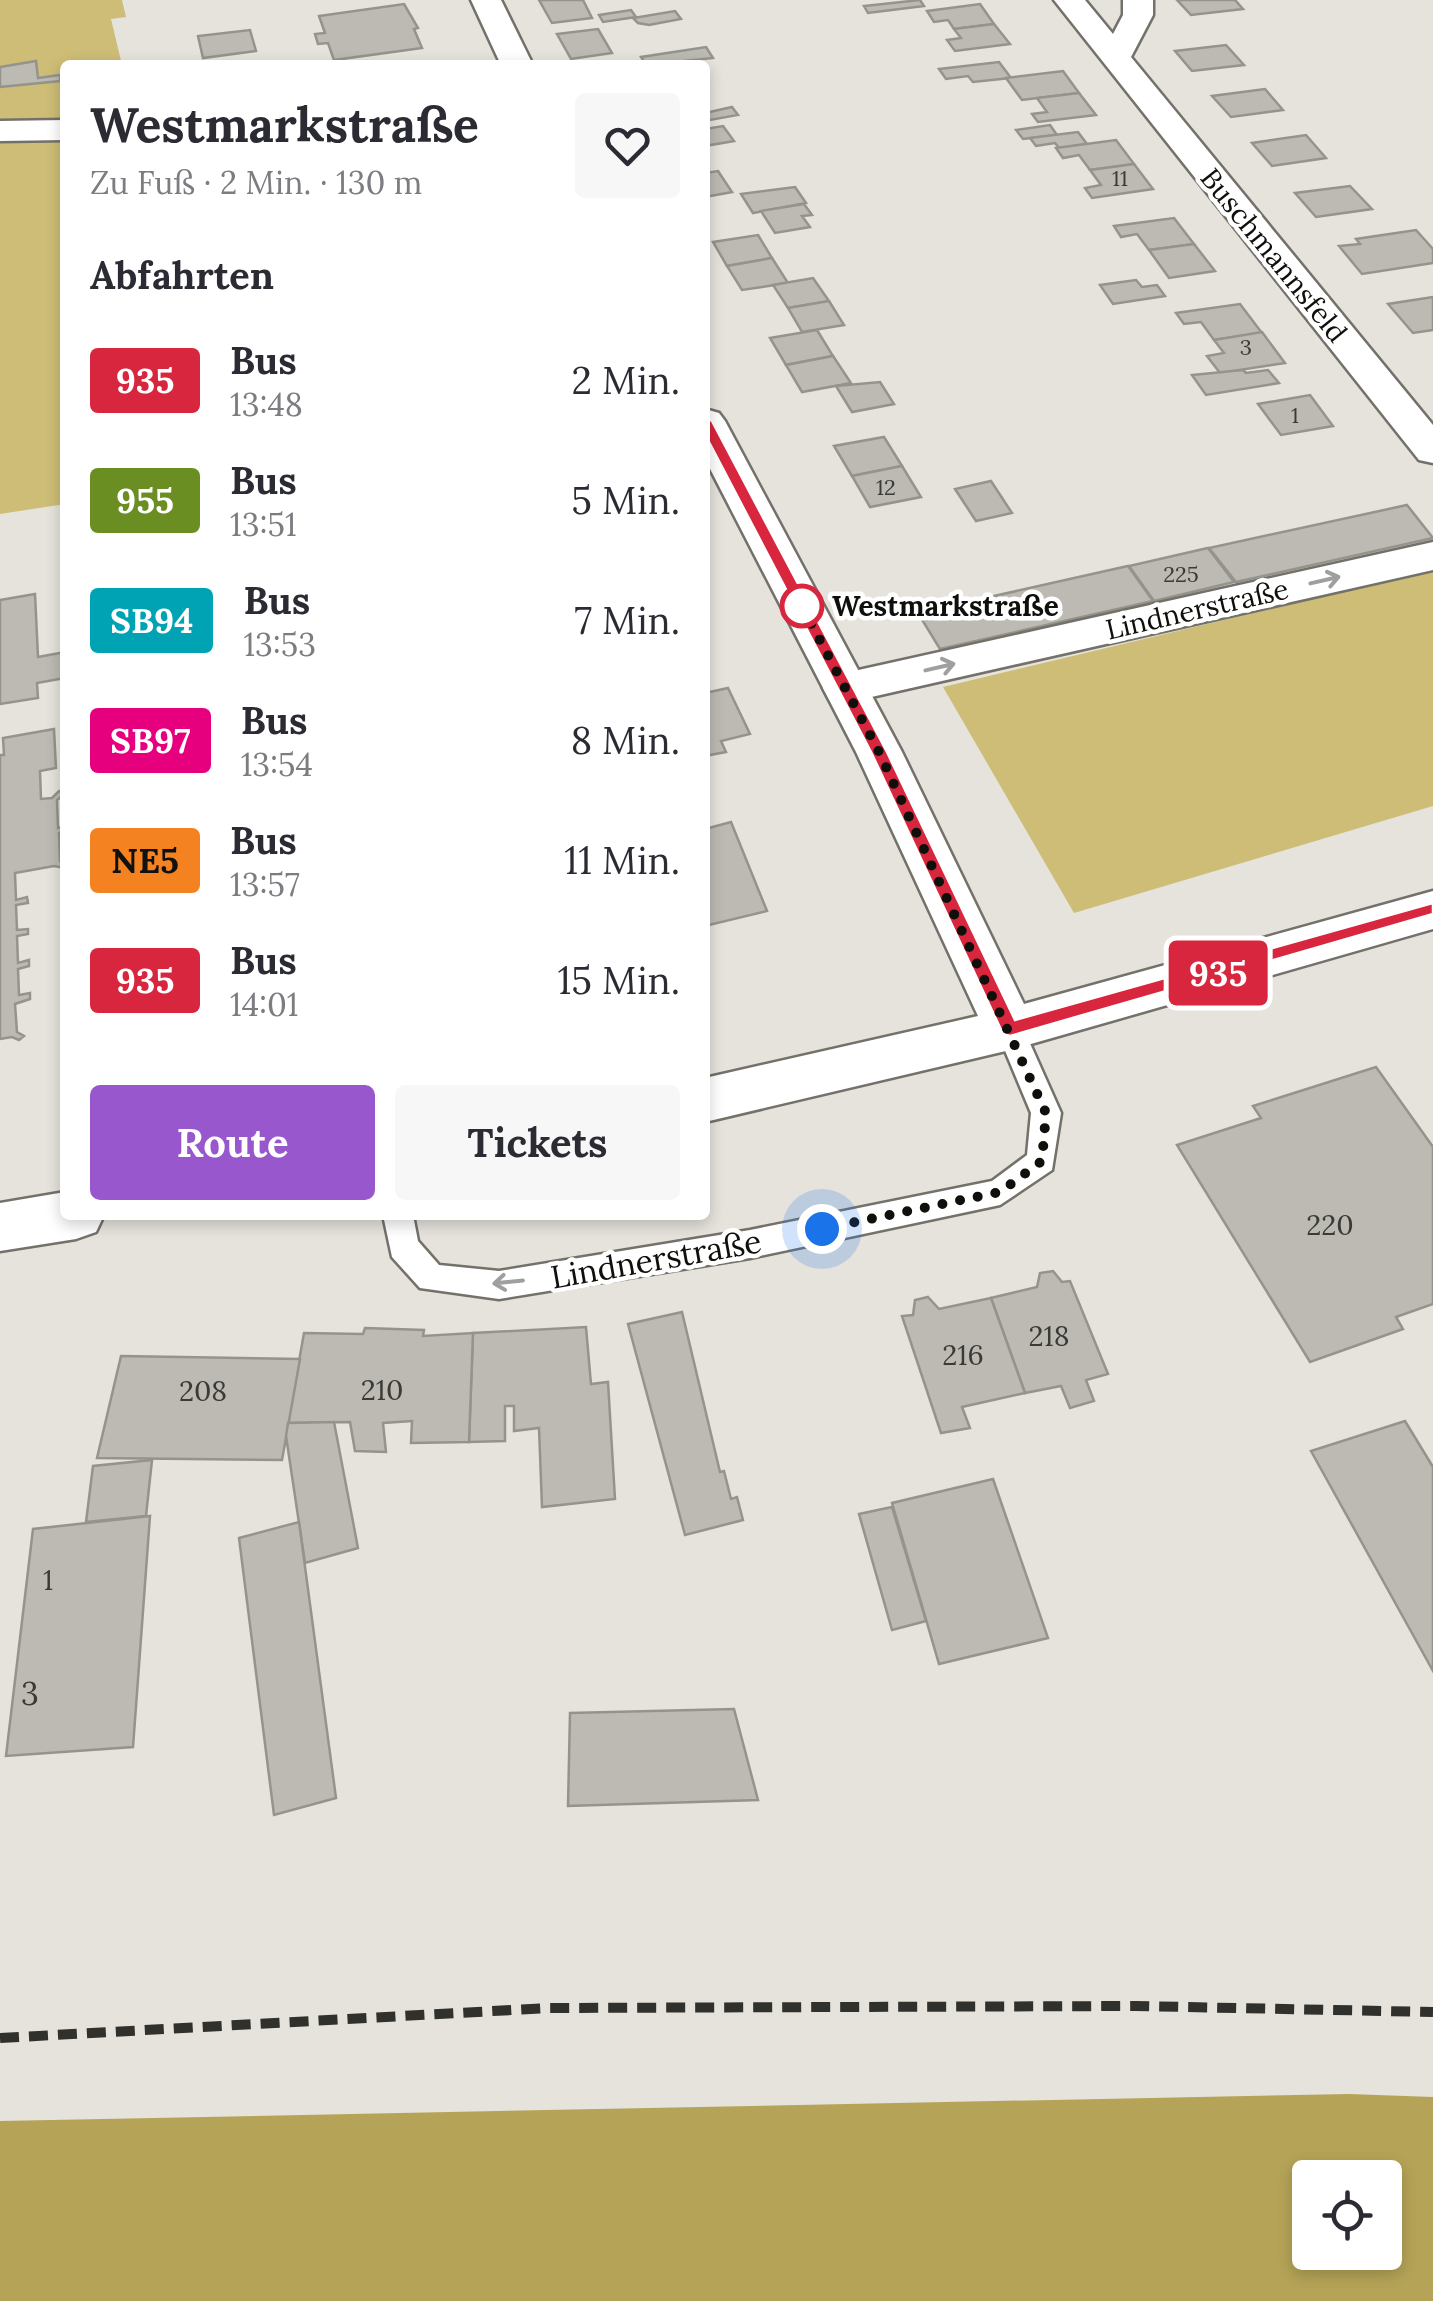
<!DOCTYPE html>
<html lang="de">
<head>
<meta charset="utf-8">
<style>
  body { margin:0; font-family:Lora,serif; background:#f7f7f7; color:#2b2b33; height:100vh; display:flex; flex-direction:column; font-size:38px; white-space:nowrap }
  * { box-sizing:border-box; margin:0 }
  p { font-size:32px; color:#7c7c81 }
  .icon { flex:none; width:55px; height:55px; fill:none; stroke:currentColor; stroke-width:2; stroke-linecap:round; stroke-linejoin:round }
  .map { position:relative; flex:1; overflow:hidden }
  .details { position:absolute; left:60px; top:60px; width:650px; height:1160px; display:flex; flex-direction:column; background:#fff; border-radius:10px; box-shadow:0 5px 15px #0003 }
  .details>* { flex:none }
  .badge { padding:0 20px; border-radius:8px; font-size:35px; line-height:65px }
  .fabs { position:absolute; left:1292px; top:2160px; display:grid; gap:20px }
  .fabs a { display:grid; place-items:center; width:110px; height:110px; border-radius:10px; background:#fff; box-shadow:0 5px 15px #0003; font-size:50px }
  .you { position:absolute; width:50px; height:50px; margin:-25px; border:8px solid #fff; border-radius:50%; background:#1a73e8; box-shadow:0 0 0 15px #1a73e833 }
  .map>.badge { position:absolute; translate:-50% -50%; box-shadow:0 0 0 5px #fff }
  h2 { padding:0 30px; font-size:38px; line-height:90px }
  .round { display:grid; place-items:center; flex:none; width:105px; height:105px; border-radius:10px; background:#f7f7f7 }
  .headline { display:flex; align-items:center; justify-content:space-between; height:170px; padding:0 30px }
  h1 { font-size:48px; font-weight:800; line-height:75px }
  .button { display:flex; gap:20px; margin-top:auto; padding:20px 30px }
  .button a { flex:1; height:115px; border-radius:10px; background:#9857cd; color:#fff; font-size:40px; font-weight:800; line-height:115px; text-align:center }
  .button a+a { background:#f7f7f7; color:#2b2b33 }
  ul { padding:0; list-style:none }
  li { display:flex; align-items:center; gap:30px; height:120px; padding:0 30px }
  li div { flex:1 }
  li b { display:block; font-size:38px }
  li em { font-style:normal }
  li .badge { min-width:110px; font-weight:700; text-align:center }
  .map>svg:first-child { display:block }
  .green { fill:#cdbd76 }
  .forest { fill:#b5a457; fill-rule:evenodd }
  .building { fill:#bcbab3; stroke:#95948c; stroke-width:2.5 }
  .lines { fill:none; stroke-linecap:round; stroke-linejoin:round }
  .lane-casing { stroke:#73716a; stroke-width:5 }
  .street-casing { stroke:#73716a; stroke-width:5 }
  .secondary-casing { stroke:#73716a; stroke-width:5 }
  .lane { fill:#fff; fill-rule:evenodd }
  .street { fill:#fff; fill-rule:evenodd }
  .secondary { fill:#fff; fill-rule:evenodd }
  .rail { stroke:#30302c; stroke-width:10; stroke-dasharray:19 10; stroke-linecap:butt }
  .oneway { stroke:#9f9f9e }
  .line { fill:#d7263d; stroke:#fff; stroke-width:2.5 }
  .walk { stroke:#0f0f0c; stroke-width:10; stroke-dasharray:0 18 }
  .stop-dot { fill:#fff; stroke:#d7263d; stroke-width:5 }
  .labels { text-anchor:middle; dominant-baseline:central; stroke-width:9; stroke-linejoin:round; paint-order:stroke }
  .far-number-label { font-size:22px; fill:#3a3a36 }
  .far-street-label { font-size:28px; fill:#0f0f0c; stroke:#fff }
  .far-stop-label { font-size:28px; font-weight:bold; fill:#0f0f0c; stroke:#fff; text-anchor:start }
  .number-label { font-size:28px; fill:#3a3a36 }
  .street-label { font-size:32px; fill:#0f0f0c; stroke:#fff }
  .near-number-label { font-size:32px; fill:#3a3a36 }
</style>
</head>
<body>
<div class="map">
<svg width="1433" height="2301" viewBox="0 0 1433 2301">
  <rect width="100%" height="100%" fill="#e5e3dc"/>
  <g class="green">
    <path d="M0,0h122l4,17 -15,2 11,46h-57v439l-65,10z"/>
    <path d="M1433,570v236l-359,107 -131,-226z"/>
  </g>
  <path class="forest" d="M1349,2094l84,3v204h-1433v-180zM1310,2178h75v74h-75z"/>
  <g class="building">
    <path d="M539,0h44l9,18 -40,5z"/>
    <path d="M920,0l4,6 -56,7 -4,-7z"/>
    <path d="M1177,0h58l8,9 -52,6z"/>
    <path d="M404,4l14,24 -4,1 8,19 -88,12 -6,-17 -10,1 -3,-10 10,-1 -6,-17z"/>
    <path d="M980,4l14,20 -40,5 -6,-9 -14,2 -7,-11z"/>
    <path d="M631,10l5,7 -33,5 -4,-7z"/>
    <path d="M675,11l6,8 -32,6 -11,-2 -5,-5z"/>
    <path d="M994,24l16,20 -55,7 -8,-11 14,-2 -7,-9z"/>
    <path d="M598,29l14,24 -41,6 -14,-25z"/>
    <path d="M250,30l6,21 -53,7 -5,-22z"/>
    <path d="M1226,45l18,20 -52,6 -17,-20z"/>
    <path d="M706,47l7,11 -67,7 -5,-8z"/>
    <path d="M36,61l2,17 22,-3v6l-60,6v-20z"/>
    <path d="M999,62l12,16 -38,4 -5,-6 -22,3 -7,-10z"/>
    <path d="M1063,71l16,22 -57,7 -16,-22z"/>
    <path d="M1265,89l18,21 -52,7 -19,-21z"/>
    <path d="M1079,93l17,22 -58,7 -6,-8 15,-2 -10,-14z"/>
    <path d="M732,107l6,8 -28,5 -5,-7z"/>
    <path d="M1050,125l7,10 -34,4 -7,-9z"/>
    <path d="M723,126l11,15 -29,5v-17z"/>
    <path d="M1078,132l9,12 -28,4 -4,-5 -19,3 -6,-8z"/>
    <path d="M1306,135l20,23 -54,8 -20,-23z"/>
    <path d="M1116,140l18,24 -44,6 -11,-15 -16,3 -7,-10z"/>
    <path d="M1134,164l19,25 -61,9 -7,-10 16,-3 -11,-15z"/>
    <path d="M718,171l14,21 -27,5v-24z"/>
    <path d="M1350,186l22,23 -56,8 -21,-24z"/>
    <path d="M795,187l11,16 -53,10 -12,-19z"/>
    <path d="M804,204l8,11 -10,1 8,11 -35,6 -14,-22z"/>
    <path d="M1174,218l20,26 -45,6 -12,-16 -16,3 -7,-11z"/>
    <path d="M1416,230l17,19v14l-71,11 -23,-28 21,-2 -4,-5z"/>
    <path d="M758,235l14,23 -45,8 -14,-24z"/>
    <path d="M1194,244l21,27 -46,7 -20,-28z"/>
    <path d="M772,258l16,25 -46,7 -15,-24z"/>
    <path d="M813,278l16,23 -41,7 -15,-23z"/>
    <path d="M1136,280l6,7 15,-2 8,11 -52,8 -13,-19z"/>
    <path d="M1433,297v33l-20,3 -25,-29z"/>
    <path d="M829,301l15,24 -42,7 -14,-24z"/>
    <path d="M1240,304l22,29 -48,7 -13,-18 -17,2 -8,-11z"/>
    <path d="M817,330l16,26 -47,9 -16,-27z"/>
    <path d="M1262,332l23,31 -65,10 -13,-17 17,-3 -10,-13z"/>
    <path d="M833,356l18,27 -49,9 -16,-27z"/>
    <path d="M1243,370l3,3 22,-3 11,13 -73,12 -14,-20z"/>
    <path d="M880,382l14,22 -42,8 -16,-26z"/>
    <path d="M1310,395l23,31 -52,9 -23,-31z"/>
    <path d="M884,437l18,29 -50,10 -18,-30z"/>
    <path d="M902,466l19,31 -51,10 -18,-31z"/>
    <path d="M991,481l21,32 -36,8 -21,-32z"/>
    <path d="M1407,505l26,33 -197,44 -27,-34z"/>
    <path d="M1208,548l26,34 -80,19 -25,-35z"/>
    <path d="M1128,566l25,35 -213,48 -22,-36z"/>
    <path d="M35,594l3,63 27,-5v26l-28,5 1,15 -38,6v-104z"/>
    <path d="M728,688l22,46 -29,7 5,11 -21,4v-63z"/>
    <path d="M54,729l2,39 -16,3 1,28 11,-1 7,-7 6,3 -8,6 1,28 7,-2v5l-6,2 1,28 5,7 -11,-2 -39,7 1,27 11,-3 1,6 -12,2 1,25 11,-1v5l-11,2 1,27 11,-3v6l-11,3 1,26 11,-2v6l-15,5 2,28 7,4 -5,4 -7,-3 -12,2v-284h4l-1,-17z"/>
    <path d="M731,822l36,89 -62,15v-97z"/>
    <path d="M1376,1067l57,80v157l-37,13 7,12 -93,33 -133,-217 84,-27 -8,-12z"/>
    <path d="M1053,1271l9,11 8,-1 38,93 -22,6 8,21 -24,7 -9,-22 -36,7 -34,-95 46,-11 3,-14z"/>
    <path d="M928,1297l11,12 52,-11 34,95 -63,14 8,21 -29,5 -39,-117 11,-1 2,-15z"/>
    <path d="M682,1312l38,160 4,-1 7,28 6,-2 6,23 -58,15 -57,-211z"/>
    <path d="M586,1327l5,57 17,-2 7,117 -73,8 -3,-79 -25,3v-25h-9v35l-36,1 4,-109z"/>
    <path d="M365,1328l59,2 -1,6 50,-3 -4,109 -58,1 1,-22 -29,2 3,29 -31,-1 -5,-29 -62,1 16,-90 59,1z"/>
    <path d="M121,1356l179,3 -18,101 -185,-2z"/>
    <path d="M1405,1421l28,46v204l-122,-220z"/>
    <path d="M334,1422l24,126 -53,15 -19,-127 2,-13z"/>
    <path d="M152,1460l-6,56 -60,6 7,-56z"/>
    <path d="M993,1479l55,159 -109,26 -47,-161z"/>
    <path d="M892,1507l34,114 -34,9 -33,-116z"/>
    <path d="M150,1516l-17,231 -127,9 27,-227z"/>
    <path d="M299,1522l37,276 -62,17 -35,-277z"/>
    <path d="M734,1709l24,91 -190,6 2,-93z"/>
  </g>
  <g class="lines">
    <defs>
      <path id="lane" d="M1010,1018l10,3 41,92 -9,57 -52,35 -250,53 -251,41 -79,-11 -28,-31 -9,-42h30l5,26 21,24 60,6 251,-41 242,-49 35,-26 4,-42 -35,-84 4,-8z"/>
      <g id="street">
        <path d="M1054,0h31l28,34 10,-19v-15h30v15l-22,42 302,368v38l-14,-3z"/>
        <path d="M65,120v20l-65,1v-20z"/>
        <path d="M1433,542v28l-588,133 -16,-4 -6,-11 6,-11 16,-4z"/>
      </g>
      <g id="secondary">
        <path d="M471,0h30l32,65h-32z"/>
        <path d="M705,409l14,4 6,8 177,331 122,252 409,-113v38l-423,121 -305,72v-44l273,-62 -122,-264 -151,-293z"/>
        <path d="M65,1192v23h39l-8,17 -20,7 -76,12v-48z"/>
      </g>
    </defs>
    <use href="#lane" class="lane-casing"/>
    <use href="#street" class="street-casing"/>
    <use href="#secondary" class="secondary-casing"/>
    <use href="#lane" class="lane"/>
    <use href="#street" class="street"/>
    <use href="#secondary" class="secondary"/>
    <path class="rail" d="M0,2038l549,-30 586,-2 298,6"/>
  </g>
  <defs><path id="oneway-shaft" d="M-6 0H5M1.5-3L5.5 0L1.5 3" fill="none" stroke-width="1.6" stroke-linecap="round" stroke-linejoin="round" transform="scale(2.5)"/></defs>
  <g class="oneway">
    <use href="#oneway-shaft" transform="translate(1325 580) rotate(-13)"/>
    <use href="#oneway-shaft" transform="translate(940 667) rotate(-13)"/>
    <use href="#oneway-shaft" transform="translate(508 1282) rotate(174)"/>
  </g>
  <path class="line" d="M705,417l7,4 175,331 128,268 418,-117v11l-423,122 -7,-2 -132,-282 -173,-331z"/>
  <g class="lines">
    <path class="walk" d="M802,606l-8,-15 85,161 167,361 -4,48 -42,31 -178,37"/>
  </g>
  <circle class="stop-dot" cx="802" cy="606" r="20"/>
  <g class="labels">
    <g class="far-number-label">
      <text x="1120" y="178">11</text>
      <text x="1246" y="347">3</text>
      <text x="1295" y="415">1</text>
      <text x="886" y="487">12</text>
      <text x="1181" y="574">225</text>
    </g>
    <g class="far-street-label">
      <text transform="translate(1274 255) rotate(51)">Buschmannsfeld</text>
      <text transform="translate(1197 609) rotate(-13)">Lindnerstraße</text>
    </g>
    <g class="far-stop-label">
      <text x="832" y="606">Westmarkstraße</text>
    </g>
    <g class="number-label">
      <text x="1330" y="1225">220</text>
      <text x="1049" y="1336">218</text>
      <text x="963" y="1355">216</text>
      <text x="382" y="1390">210</text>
      <text x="203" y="1391">208</text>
      <text x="48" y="1580">1</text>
    </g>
    <g class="street-label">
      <text transform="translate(656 1259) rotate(-10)">Lindnerstraße</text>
    </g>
    <g class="near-number-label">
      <text x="30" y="1693">3</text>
    </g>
  </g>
</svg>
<div class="fabs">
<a><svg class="icon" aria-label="locate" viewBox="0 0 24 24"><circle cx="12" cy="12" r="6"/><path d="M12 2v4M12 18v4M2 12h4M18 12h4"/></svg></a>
</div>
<div class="you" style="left:822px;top:1229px"></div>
<b class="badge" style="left:1218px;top:973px;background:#d7263d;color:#fff">935</b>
<section class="details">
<div class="headline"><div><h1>Westmarkstraße</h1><p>Zu Fuß · 2 Min. · 130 m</p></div><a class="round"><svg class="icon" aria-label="heart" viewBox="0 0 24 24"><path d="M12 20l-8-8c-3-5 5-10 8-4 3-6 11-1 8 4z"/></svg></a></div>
<h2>Abfahrten</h2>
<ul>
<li><span class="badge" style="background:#d7263d;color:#fff">935</span><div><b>Bus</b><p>13:48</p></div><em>2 Min.</em></li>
<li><span class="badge" style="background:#6b8e23;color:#fff">955</span><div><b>Bus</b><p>13:51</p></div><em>5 Min.</em></li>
<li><span class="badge" style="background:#00a3b4;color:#fff">SB94</span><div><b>Bus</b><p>13:53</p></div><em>7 Min.</em></li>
<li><span class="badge" style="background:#e6007e;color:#fff">SB97</span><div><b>Bus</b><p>13:54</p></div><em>8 Min.</em></li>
<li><span class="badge" style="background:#f58220;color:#111">NE5</span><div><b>Bus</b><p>13:57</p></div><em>11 Min.</em></li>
<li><span class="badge" style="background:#d7263d;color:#fff">935</span><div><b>Bus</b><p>14:01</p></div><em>15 Min.</em></li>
</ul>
<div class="button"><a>Route</a><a>Tickets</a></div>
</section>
</div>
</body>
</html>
